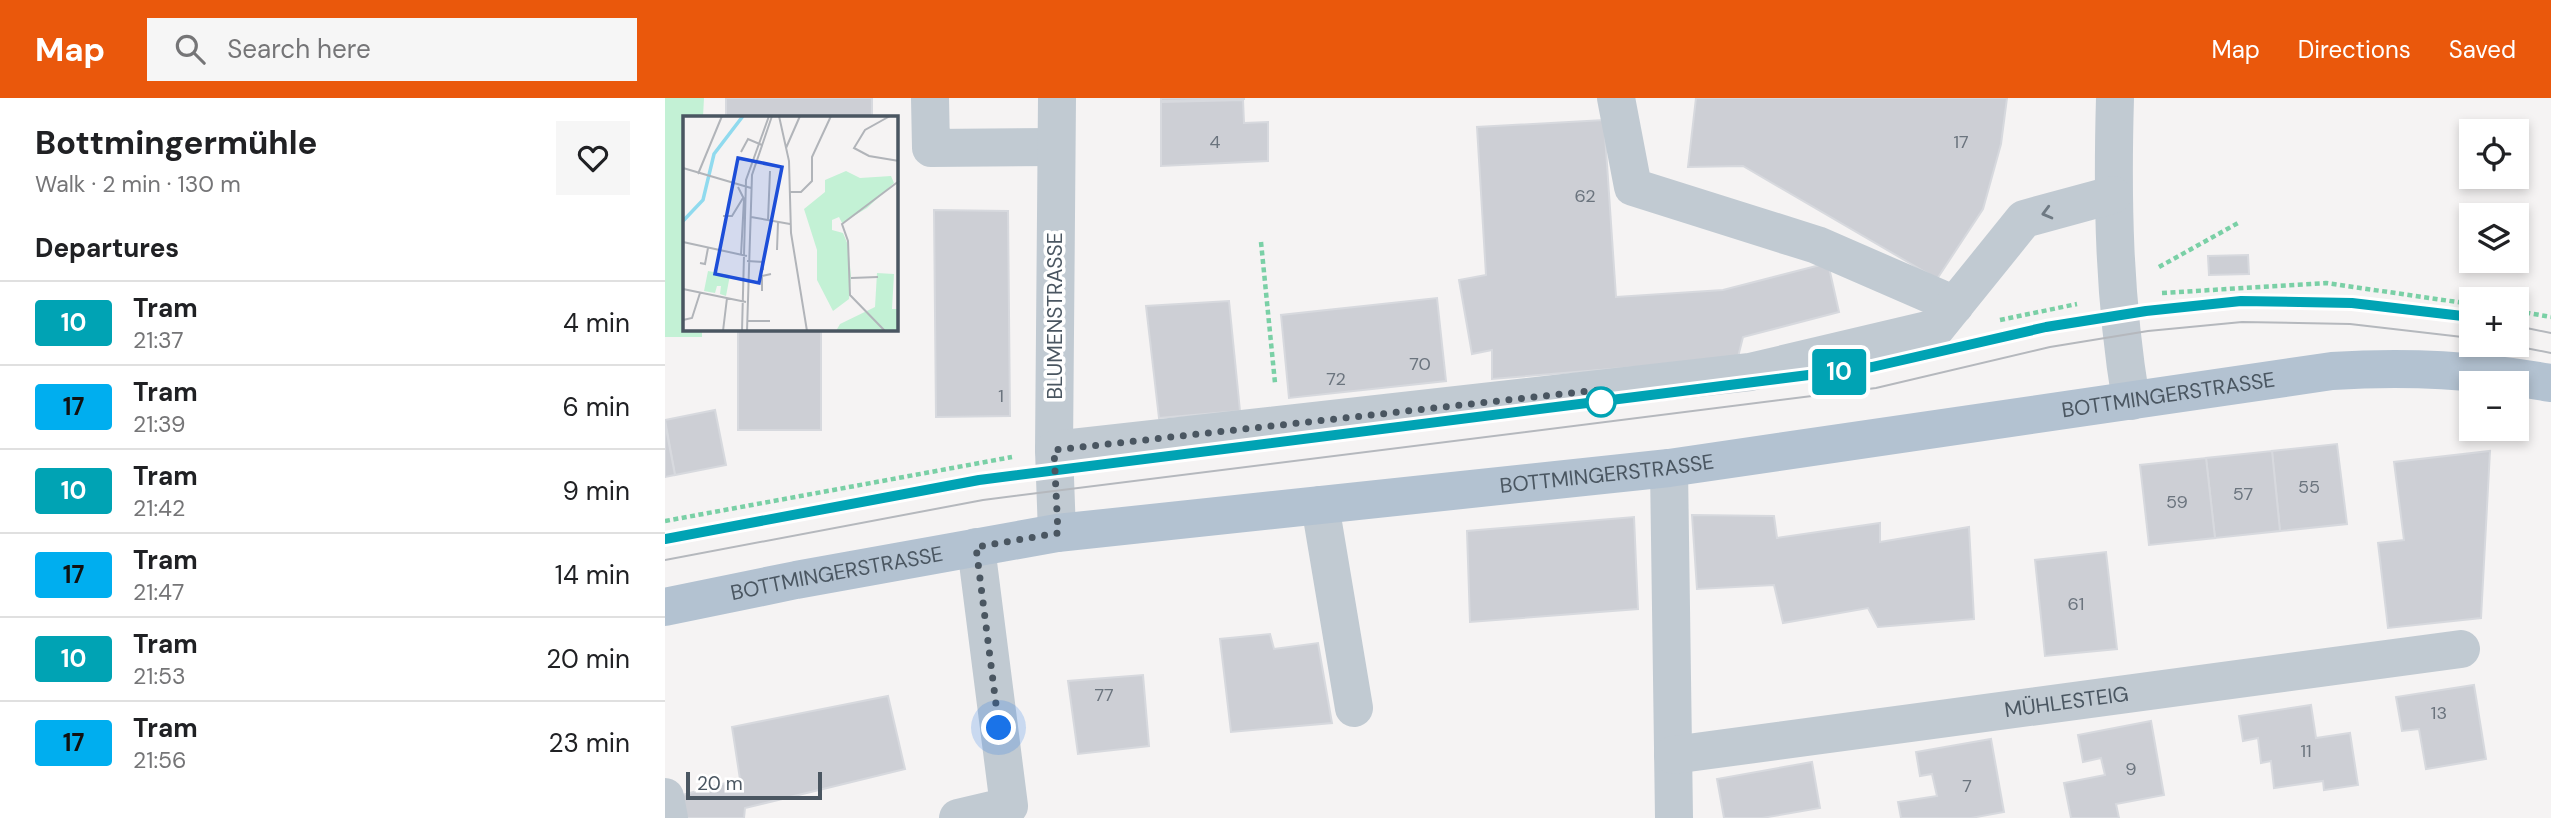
<!DOCTYPE html>
<html lang="en">
<head>
<meta charset="utf-8">
<style>
  body { margin:0; font-family:"DM Sans",sans-serif; background:#f6f6f6; color:#202124; height:100vh; display:flex; flex-direction:column; font-size:26px; white-space:nowrap }
  * { box-sizing:border-box; margin:0 }
  p { font-size:23px; color:#757577 }
  .icon { flex:none; width:38px; height:38px; fill:none; stroke:currentColor; stroke-width:2; stroke-linecap:round; stroke-linejoin:round }
  .map { position:relative; flex:1; overflow:hidden }
  .drawer { display:flex; flex-direction:column; background:#fff; width:665px }
  .drawer>* { flex:none }
  .badge { padding:0 14px; border-radius:5px; font-size:24px; line-height:46px }
  .fabs { position:absolute; left:1794px; top:21px; display:grid; gap:14px }
  .fabs a { display:grid; place-items:center; width:70px; height:70px; border-radius:0px; background:#fff; box-shadow:0 4px 10px #0003; font-size:35px }
  .scale { position:absolute; left:21px; bottom:18px; width:136px; box-sizing:border-box; padding-left:7px; border:4px solid #4a5661; border-top:0; font-size:19px; line-height:24px; white-space:nowrap; color:#4a5661; -webkit-text-stroke:5px #fff; paint-order:stroke }
  .you { position:absolute; width:35px; height:35px; margin:-18px; border:5px solid #fff; border-radius:50%; background:#1a73e8; box-shadow:0 0 0 10px #1a73e833 }
  .map>.badge { position:absolute; translate:-50% -50%; box-shadow:0 0 0 4px #fff }
  h2 { padding:0 35px; font-size:26px; line-height:63px }
  .round { display:grid; place-items:center; flex:none; width:74px; height:74px; border-radius:0px; background:#f6f6f6 }
  .overview { display:flex; align-items:center; justify-content:space-between; height:119px; padding:0 35px }
  h1 { font-size:33px; font-weight:700; line-height:52px }
  ul { padding:0; list-style:none }
  li { display:flex; align-items:center; gap:21px; height:84px; padding:0 35px; border-top:2px solid #e0e0e0 }
  li div { flex:1 }
  li b { display:block; font-size:26px }
  li em { font-style:normal }
  li .badge { min-width:77px; font-weight:700; text-align:center }
  header { display:flex; align-items:center; gap:42px; box-sizing:border-box; height:98px; padding:0 35px; background:#ea580c; color:#fff }
  header strong { font-size:33px }
  nav { display:flex; gap:38px; margin-inline-start:auto; font-size:24px }
  .search { width:490px; height:63px; background:#f6f6f6; display:flex; align-items:center; gap:18px; box-sizing:border-box; padding:0 24px; border-radius:0px; color:#757577; font-size:26px }
  main { display:flex; flex:1; min-height:0 }
  .map>svg:first-child { display:block }
  .green { fill:#c3f1d5 }
  .building { fill:#cdcfd5; stroke:#d7d9de; stroke-width:2 }
  .lines { fill:none; stroke-linecap:round; stroke-linejoin:round }
  .path { stroke:#7ad0a6; stroke-width:4.5; stroke-dasharray:5 3.5; stroke-linecap:butt }
  .minor { stroke:#c1cad2; stroke-width:38 }
  .major { stroke:#b3c2d1; stroke-width:38 }
  .tram { stroke:#b5b8bd; stroke-width:2 }
  .oneway { stroke:#6e7983 }
  .line-casing { stroke:#fff; stroke-width:16 }
  .line { stroke:#00a3b4; stroke-width:10 }
  .walk { stroke:#4a5661; stroke-width:7; stroke-dasharray:0 12.6 }
  .stop-dot { fill:#fff; stroke:#00a3b4; stroke-width:3.5 }
  .labels { text-anchor:middle; dominant-baseline:central; stroke-width:7; stroke-linejoin:round; paint-order:stroke }
  .number-label { font-size:18px; fill:#6b747e }
  .street-label { font-size:21px; fill:#4a5661; stroke:#fff }
  .inset-river { fill:none; stroke:#90daee; stroke-width:3.5 }
  .inset-road { fill:none; stroke:#b1b4b9; stroke-width:2 }
  .view { fill:#1d4ed8; fill-opacity:0.15; stroke:#1d4ed8; stroke-width:3.5 }
  .inset-edge { fill:none; stroke:#4a5661; stroke-width:3.5 }
</style>
</head>
<body>
<header>
<strong>Map</strong>
<div class="search"><svg class="icon" aria-label="search" viewBox="0 0 24 24"><circle cx="10" cy="10" r="6"/><path d="M15 15l6 6"/></svg>Search here</div>
<nav><a>Map</a><a>Directions</a><a>Saved</a></nav>
</header>
<main>
<section class="drawer">
<div class="overview"><div><h1>Bottmingermühle</h1><p>Walk · 2 min · 130 m</p></div><a class="round"><svg class="icon" aria-label="heart" viewBox="0 0 24 24"><path d="M12 20l-8-8c-3-5 5-10 8-4 3-6 11-1 8 4z"/></svg></a></div>
<h2>Departures</h2>
<ul>
<li><span class="badge" style="background:#00a3b4;color:#fff">10</span><div><b>Tram</b><p>21:37</p></div><em>4 min</em></li>
<li><span class="badge" style="background:#00aeef;color:#111">17</span><div><b>Tram</b><p>21:39</p></div><em>6 min</em></li>
<li><span class="badge" style="background:#00a3b4;color:#fff">10</span><div><b>Tram</b><p>21:42</p></div><em>9 min</em></li>
<li><span class="badge" style="background:#00aeef;color:#111">17</span><div><b>Tram</b><p>21:47</p></div><em>14 min</em></li>
<li><span class="badge" style="background:#00a3b4;color:#fff">10</span><div><b>Tram</b><p>21:53</p></div><em>20 min</em></li>
<li><span class="badge" style="background:#00aeef;color:#111">17</span><div><b>Tram</b><p>21:56</p></div><em>23 min</em></li>
</ul>
</section>
<div class="map">
<svg width="1886" height="720" viewBox="0 0 1886 720">
  <rect width="100%" height="100%" fill="#f5f3f3"/>
  <path class="green" d="M0,0h39l-1,19h-19v212h18v8h-37z"/>
  <g class="building">
    <rect x="61" y="0" width="146" height="19"/>
    <path d="M496,0h83v1l-83,2z"/>
    <path d="M1031,0h311l-6,46 -18,65 -46,70 -194,-113 -55,1z"/>
    <path d="M578,2l1,23 24,-1v39l-107,5v-64z"/>
    <path d="M939,22l12,177 107,-7 105,-27 11,49 -96,25 -7,28 -100,2 -144,12v-29l-20,4 -13,-74 27,-5 -9,-148z"/>
    <path d="M269,112l74,1 2,205 -74,1z"/>
    <path d="M1583,157l1,19 -40,1 -1,-19z"/>
    <path d="M772,200l9,83 -157,17 -8,-83z"/>
    <path d="M564,203l11,110 -81,7 -13,-112z"/>
    <rect x="73" y="231" width="83" height="101"/>
    <path d="M50,312l11,55 -51,10 -10,-55z"/>
    <path d="M0,325l10,52 -10,2z"/>
    <path d="M1672,346l10,80 -67,7 -8,-80z"/>
    <path d="M1607,353l8,80 -65,7 -9,-80z"/>
    <path d="M1825,353l-9,167 -93,10 -10,-85 26,-3 -10,-78z"/>
    <path d="M1541,360l9,80 -66,7 -9,-80z"/>
    <path d="M1027,417l82,1 3,22 103,-15v19l89,-15 5,92 -96,8 -10,-19 -85,15 -9,-38 -77,4z"/>
    <path d="M969,419l4,92 -168,13 -3,-91z"/>
    <path d="M1441,454l11,97 -72,7 -10,-96z"/>
    <path d="M605,536l4,15 44,-6 14,80 -101,9 -11,-93z"/>
    <path d="M478,577l6,71 -71,8 -10,-73z"/>
    <path d="M1809,587l12,74 -60,10 -7,-40 -17,2 -6,-34z"/>
    <path d="M223,598l17,73 -160,39 -1,10h-60l-5,-22 61,-17 -8,-52z"/>
    <path d="M1646,607l5,33 34,-5 8,52 -34,5 -1,-9 -49,7 -3,-27 -10,2 -3,-25 -15,3 -4,-25z"/>
    <path d="M1486,623l13,74 -48,9 3,14h-48l-7,-35 41,-8 -4,-17 -18,4 -5,-27z"/>
    <path d="M1326,641l13,73 -33,6h-70l-3,-16 39,-6 -5,-22 -12,2 -4,-24z"/>
    <path d="M1147,664l8,46 -58,10h-38l-7,-39z"/>
  </g>
  <g class="lines">
    <g class="path">
      <path d="M596,144l14,141"/>
      <path d="M1494,169l79,-44"/>
      <path d="M1497,195l164,-10 145,21"/>
      <path d="M1852,213l34,6"/>
      <path d="M1335,222l77,-16"/>
      <path d="M0,423l347,-64"/>
    </g>
    <g class="minor">
      <path d="M265,0l1,50 124,-1"/>
      <path d="M392,0l-3,352 3,83"/>
      <path d="M951,0l17,89 184,58 138,60"/>
      <path d="M1450,0c-3,105 -1,200 16,303"/>
      <path d="M389,352l696,-78 186,-44 88,-109 88,-24"/>
      <path d="M1004,370l5,350"/>
      <path d="M655,407l34,203"/>
      <path id="s1" d="M1008,657l788,-106"/>
      <path d="M0,699l4,21"/>
      <path d="M293,720l51,-12 -33,-259"/>
    </g>
    <path class="major" id="s2" d="M0,509l131,-27 261,-47 612,-65 663,-97c77,-5 144,-1 219,12"/>
    <g class="tram">
      <path d="M1852,228l34,7"/>
      <path d="M1845,247l41,8"/>
      <path d="M0,441l314,-59 893,-113 174,-40 100,-16 95,-10 111,2 119,14"/>
      <path d="M0,462l318,-60 893,-112 174,-41 98,-16 94,-9 108,2 121,14"/>
    </g>
  </g>
  <defs><path id="oneway-chevron" d="M-2-3.5L2.5 0L-2 3.5" fill="none" stroke-width="1.6" stroke-linecap="round" stroke-linejoin="round" transform="scale(1.75)"/></defs>
  <use class="oneway" href="#oneway-chevron" transform="translate(1382 115) rotate(165)"/>
  <g class="lines">
    <defs>
      <path id="line" d="M0,441l314,-59 893,-113 174,-40 100,-16 95,-10 111,2 119,14"/>
    </defs>
    <use href="#line" class="line-casing"/>
    <use href="#line" class="line"/>
    <path class="walk" d="M334,630l-23,-181 82,-14 -4,-83 553,-61 -6,13"/>
  </g>
  <circle class="stop-dot" cx="936" cy="304" r="14"/>
  <g class="labels">
    <g class="number-label">
      <text x="550" y="44">4</text>
      <text x="1296" y="44">17</text>
      <text x="920" y="98">62</text>
      <text x="755" y="266">70</text>
      <text x="671" y="281">72</text>
      <text x="336" y="298">1</text>
      <text x="1644" y="389">55</text>
      <text x="1578" y="396">57</text>
      <text x="1512" y="404">59</text>
      <text x="1411" y="506">61</text>
      <text x="439" y="597">77</text>
      <text x="1774" y="615">13</text>
      <text x="1641" y="653">11</text>
      <text x="1466" y="671">9</text>
      <text x="1302" y="688">7</text>
    </g>
    <g class="street-label">
      <text transform="translate(390 218) rotate(-90)">BLUMENSTRASSE</text>
      <text stroke="none"><textPath href="#s2" startOffset="1519">BOTTMINGERSTRASSE</textPath></text>
      <text stroke="none"><textPath href="#s2" startOffset="952">BOTTMINGERSTRASSE</textPath></text>
      <text stroke="none"><textPath href="#s2" startOffset="175">BOTTMINGERSTRASSE</textPath></text>
      <text stroke="none"><textPath href="#s1" startOffset="397">MÜHLESTEIG</textPath></text>
    </g>
  </g>
  <g transform="translate(18 18)">
    <rect width="215" height="215" fill="#f5f3f3"/>
    <path d="M163,55l14,7 31,-2 3,7 -27,25 -25,15 -3,-6 -7,3v10l11,3 5,12 3,31 -2,23 -16,12 -16,-31v-30l-13,-41 21,-17v-12zM25,155l22,4 -4,21 -6,-2 1,-8h-4l-2,7 -11,-2zM194,157l17,1 -2,35h6v22h-62l4,-7 35,-17z" fill="#c3f1d5"/>
    <path class="inset-river" d="M0,105l20,-21 11,-46 29,-38"/>
    <path class="inset-road" d="M96,0l10,45 2,72 16,98M207,0l-25,14 -11,18 15,8 30,5M103,32l14,-32M58,36l7,-13 14,6M0,52l68,20M15,58l24,-58M55,71l6,12 -3,56M107,76h11l11,-11v-24l19,-41M40,100h9l11,-18M68,101l39,7M85,104l2,-49M0,126l64,14M94,134l1,-28M64,145l16,1v8M17,147l5,1 3,-16M168,162l27,-1M0,173l63,13M79,175v-15l9,-2M0,204l9,-2 8,-25M65,205h22M40,215l4,-33M59,215l4,-151 23,-64M64,215l5,-156 20,-59M202,215l-35,-36 -2,-54 -6,-17 57,-43"/>
    <path class="view" d="M55,42l44,9 -23,116 -44,-9z"/>
    <rect width="215" height="215" class="inset-edge"/>
  </g>
</svg>
<div class="fabs">
<a><svg class="icon" aria-label="locate" viewBox="0 0 24 24"><circle cx="12" cy="12" r="6"/><path d="M12 2v4M12 18v4M2 12h4M18 12h4"/></svg></a>
<a><svg class="icon" aria-label="layers" viewBox="0 0 24 24"><path d="M12 4l9 5-9 5-9-5zM3 14l9 5 9-5"/></svg></a>
<a>+</a>
<a>−</a>
</div>
<div class="scale">20 m</div>
<div class="you" style="left:334px;top:630px"></div>
<b class="badge" style="left:1174px;top:274px;background:#00a3b4;color:#fff">10</b>
</div>
</main>
</body>
</html>
